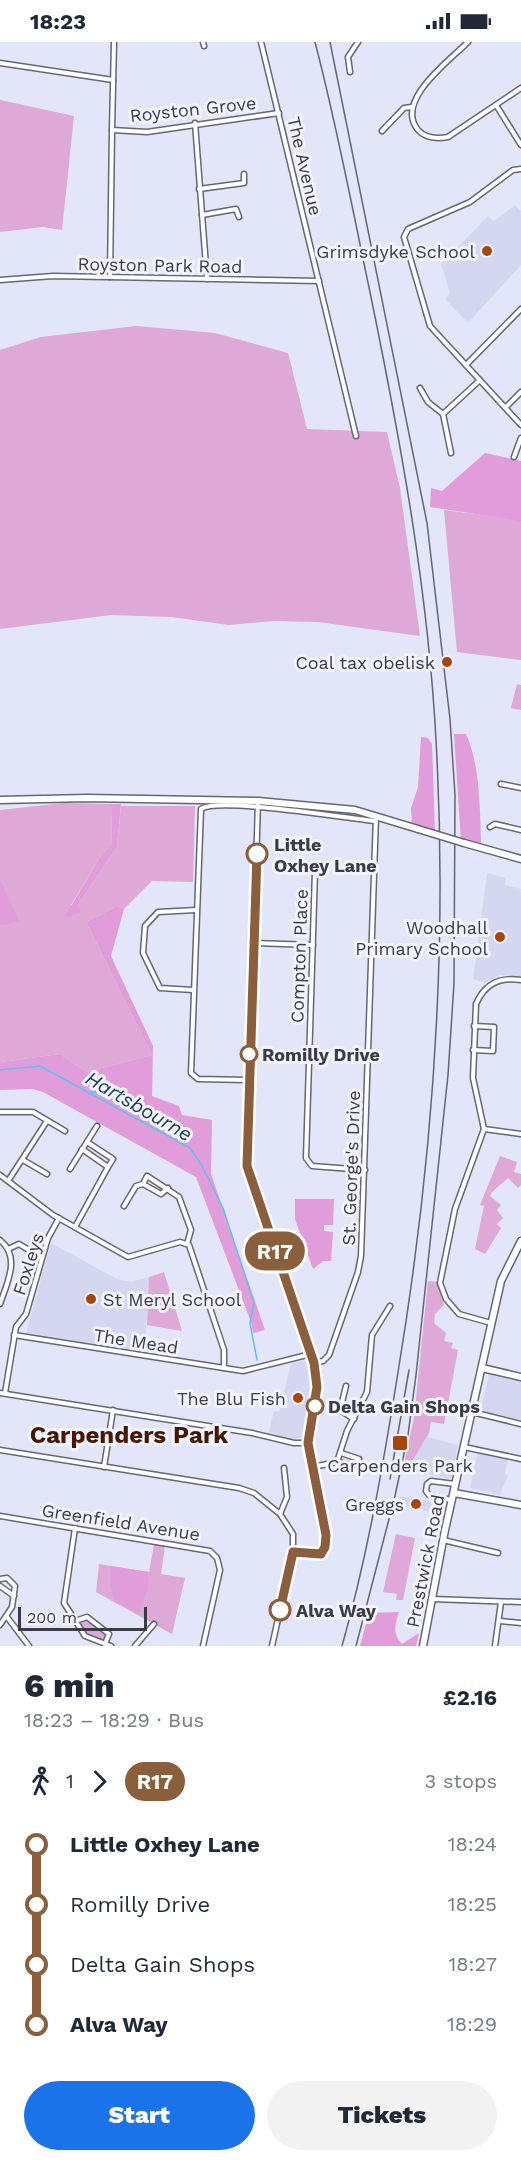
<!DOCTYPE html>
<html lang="en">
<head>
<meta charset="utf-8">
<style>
  body { margin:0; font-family:"Work Sans",sans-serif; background:#f2f2f3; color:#1f2937; height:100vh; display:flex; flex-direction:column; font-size:22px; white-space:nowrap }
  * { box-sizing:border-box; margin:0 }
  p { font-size:20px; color:#747a83 }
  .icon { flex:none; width:33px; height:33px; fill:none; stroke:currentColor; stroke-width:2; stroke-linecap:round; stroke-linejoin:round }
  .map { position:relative; height:1604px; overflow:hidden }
  .panel { display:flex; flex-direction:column; background:#fff; flex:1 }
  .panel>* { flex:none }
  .badge { padding:0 12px; border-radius:20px; font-size:21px; line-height:39px }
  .scale { position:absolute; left:18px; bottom:15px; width:129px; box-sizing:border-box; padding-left:6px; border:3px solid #3b3c44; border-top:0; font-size:16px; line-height:21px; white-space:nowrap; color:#3b3c44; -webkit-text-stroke:4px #f1f3fe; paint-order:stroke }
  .map>.badge { position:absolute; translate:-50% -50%; box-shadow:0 0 0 3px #fff }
  .legs { display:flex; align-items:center; gap:9px; height:66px; padding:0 24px; font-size:20px }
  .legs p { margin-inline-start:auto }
  .headline { display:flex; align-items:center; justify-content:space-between; height:102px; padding:0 24px }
  h1 { font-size:33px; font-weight:800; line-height:45px }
  .button { display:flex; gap:12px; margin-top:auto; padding:12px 24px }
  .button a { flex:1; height:69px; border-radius:36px; background:#1a73e8; color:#fff; font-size:24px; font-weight:800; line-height:69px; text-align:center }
  .button a+a { background:#f2f2f3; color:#1f2937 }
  ul { padding:0 24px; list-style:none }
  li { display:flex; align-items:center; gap:21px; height:60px; font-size:22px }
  li i { display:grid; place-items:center; width:9px; height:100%; margin:0 8px; background:currentColor }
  li i::after { content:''; width:15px; height:15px; margin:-8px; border:4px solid; border-radius:50%; background:#fff }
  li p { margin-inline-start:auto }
  li:first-child i { background:linear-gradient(#0000 50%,currentColor 0) }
  li:last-child i { background:linear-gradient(currentColor 50%,#0000 0) }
  .status { display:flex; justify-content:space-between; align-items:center; height:42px; padding:0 30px; background:#fff; direction:ltr }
  .status svg { height:16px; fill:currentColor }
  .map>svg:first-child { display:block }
  .built { fill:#d5d7f0 }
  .green { fill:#dea8d7 }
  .forest { fill:#e09dd9 }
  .water { fill:#62bfee }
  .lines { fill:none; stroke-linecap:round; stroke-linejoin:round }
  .stream { stroke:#62bfee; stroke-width:1.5 }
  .street-casing { stroke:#656777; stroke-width:7 }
  .secondary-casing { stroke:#656777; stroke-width:9 }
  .street { stroke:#fff; stroke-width:4 }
  .secondary { stroke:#fff; stroke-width:6 }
  .rail { stroke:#646570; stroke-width:1.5 }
  .secondary-bridge-casing { stroke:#656777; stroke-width:9; stroke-linecap:butt }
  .secondary-bridge { stroke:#fff; stroke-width:6 }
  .line-1-casing { stroke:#fff; stroke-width:14 }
  .line-1 { stroke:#8b5e3c; stroke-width:9 }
  .poi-dot { fill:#a8450b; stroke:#f1f3fe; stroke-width:2 }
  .stop-1-dot { fill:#fff; stroke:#8b5e3c; stroke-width:3 }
  .labels { text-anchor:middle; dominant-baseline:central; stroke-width:6; stroke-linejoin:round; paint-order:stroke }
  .street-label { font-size:18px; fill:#3b3c44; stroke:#f1f3fe }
  .poi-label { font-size:18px; fill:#3b3c44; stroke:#f1f3fe; text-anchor:end }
  .stop-label { font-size:18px; font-weight:bold; fill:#3b3c44; stroke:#f1f3fe; text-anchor:start }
  .water-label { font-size:20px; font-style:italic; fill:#163f52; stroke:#f1f3fe }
  .district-label { font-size:24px; font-weight:bold; fill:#471801; stroke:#f1f3fe }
</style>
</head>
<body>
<div class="status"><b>18:23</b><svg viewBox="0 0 49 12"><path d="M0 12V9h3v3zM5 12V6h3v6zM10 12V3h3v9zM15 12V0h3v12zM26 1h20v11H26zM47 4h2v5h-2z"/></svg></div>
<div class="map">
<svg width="521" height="1604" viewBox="0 0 521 1604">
  <rect width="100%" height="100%" fill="#e3e5f8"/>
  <g class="built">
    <path d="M515,163l6,6v54l-53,58 -23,-24 5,-6 -9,-29 47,-48 6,5z"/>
    <path d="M487,831l19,5 -1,7 16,4v87l-21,-1 -15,8 -12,-4z"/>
    <path d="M51,1201l66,36 14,3 18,-5 -4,75 -119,-19z"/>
    <path d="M303,1319l6,2 2,32 -8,42 -12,3 -22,-8 5,-21 5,1 12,-48z"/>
    <path d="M490,1329l31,9v40l-41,-9z"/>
    <path d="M427,1395l31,8 -7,34 -44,-9z"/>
    <path d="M478,1410l30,7 -3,15 3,1 -8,20 -30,-7z"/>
    <path d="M401,1454l43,8 -1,11 -44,-10z"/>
  </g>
  <g class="green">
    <path d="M0,58l74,16 -12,114 -19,-3 -43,5z"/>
    <path d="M136,284l79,7 73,20 19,76 80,3 13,56 20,148 -102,-14 -46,-1 -43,4 -58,-8 -60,-2 -111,14v-279l41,-13z"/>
    <path d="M444,468l77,10v140l-64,-8z"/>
    <path d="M517,642l4,1v25l-10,-2z"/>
    <path d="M64,761l47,1 1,42 -12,11 -29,48 9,7 -2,-7 39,-58 4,-41h74l-2,76 -41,-1 -28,28 -7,-3 -31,16 66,133 -66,17 -26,-18 -60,8v-136l18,-6 -18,-43v-67z"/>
    <path d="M265,762l60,5 44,8 -106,-11z"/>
    <path d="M500,1114l17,6 -3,10 7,2v11l-3,3 -10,-10 -17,15 -1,3 11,9 -4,5 6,8 -6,6 4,4 -16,26 -10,-5 9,-43 -4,-1z"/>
    <path d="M164,1230l18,59 -35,-6 2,-48z"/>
    <path d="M428,1239l9,1 7,23 -9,9 -1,9 12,10 -2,8 9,2 -2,5 7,2 -14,74 -13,-2 -2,11 -22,37 -4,-1 11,-51z"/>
    <path d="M396,1492l19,4 -12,62h-7l1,-6 -14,-2z"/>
    <path d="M154,1502l11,2 -4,28 24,4 -13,56 -76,-42 3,-28 50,8z"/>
    <path d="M80,1579h11l16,15 -5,5 -15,-6z"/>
  </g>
  <g class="forest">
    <path d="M485,411l36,8v60l-91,-14 1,-19 11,3z"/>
    <path d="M454,692h12c14,31 14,74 15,109l-20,-2z"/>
    <path d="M421,695l7,1 4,6 3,88 -23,-8 -1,-16 7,-21z"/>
    <path d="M111,762h10l-4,43 -39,58 3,7 -17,6 36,-61 12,-12z"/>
    <path d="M0,835l19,44 -19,5z"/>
    <path d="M117,864l7,3 -13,47 42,90 -1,50 27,10 3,9 30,5 -1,54 54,156 -12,3 -2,-11 -55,-145 -153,-85 -10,-3 -33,1v-28l60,-8 26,18 66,-17 -66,-133z"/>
    <path d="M295,1157h39l-1,26h-9v6l9,1 -2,29h-8l-10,8 -18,-50z"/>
    <path d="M110,1524l39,6 -2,19 -9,23 -23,-13 -5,-16z"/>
    <path d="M399,1570c-4,13 -7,21 3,32l17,-11 -3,13h-56l9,-33z"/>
  </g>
  <path class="water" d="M88,1032l10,5 -1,13 -7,3 3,-10 -9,-6z"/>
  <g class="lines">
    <path class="stream" d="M0,1028l40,-4 150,82 11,16 22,44 31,95 -4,20 7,37"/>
    <defs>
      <g id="street">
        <path d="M203,0l1,4"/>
        <path d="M261,0l95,394"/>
        <path d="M468,0c-19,19 -74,59 -50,88 8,9 19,9 30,7l73,-49"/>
        <path d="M0,21l113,17"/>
        <path d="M350,30l-2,-15 10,-15"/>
        <path d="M496,63l25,40"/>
        <path d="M195,81l12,156"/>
        <path d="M112,88l2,-88"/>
        <path d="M382,89l22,-23 8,-1"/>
        <path d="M521,127l-8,1 -43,32 -62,27 -4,8 26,89 91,99"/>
        <path d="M199,147l45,-6v-9"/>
        <path d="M202,173l34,-6 3,8"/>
        <path d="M110,235l2,-147 35,2 132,-19"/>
        <path d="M0,238l53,-4 266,5"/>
        <path d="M466,323l55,-56"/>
        <path d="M420,346l8,14 15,12"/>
        <path d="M506,365l15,-15"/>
        <path d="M451,411l-8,-39 37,-34"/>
        <path d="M514,415l7,-19"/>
        <path d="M501,742l20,4"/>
        <path d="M258,759l-11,365 67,197 3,24 -9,56 18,92 -1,12 -4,7 -28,-2"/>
        <path d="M490,785l5,-3 26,6"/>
        <path d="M315,829l-9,287 6,8 53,4"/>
        <path d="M253,901l60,2"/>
        <path d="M193,948l-33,-2 -17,-35 2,-27 13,-14 38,-2"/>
        <path d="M473,1008l20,1 1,-24 -20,-1"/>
        <path d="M248,1038l-50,-1 -7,-6 10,-264c17,-12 145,9 173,12"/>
        <path d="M0,1070h33l32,19"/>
        <path d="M484,1087l37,5"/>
        <path d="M87,1100l26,17 -5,8"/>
        <path d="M23,1118l24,14"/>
        <path d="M70,1127l27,-43"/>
        <path d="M0,1133l53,40 75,42 52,-15 9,3 35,105v18"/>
        <path d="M8,1139l39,-60"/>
        <path d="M143,1142l18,10 7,-6"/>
        <path d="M124,1164l12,-20 7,-2 4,-8 32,21 12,33 -4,14"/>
        <path d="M75,1185l33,-60 -26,-18"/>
        <path d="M0,1198c21,17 7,43 0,64"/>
        <path d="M8,1207l11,-5 8,5"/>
        <path d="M491,1281l-32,-9 -13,-15 -6,-16 15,-74 29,-80 -11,-51 3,-74c9,-21 24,-27 45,-24"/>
        <path d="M14,1293l229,36 68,-17"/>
        <path d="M314,1321l9,-2 6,-6 29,-83 3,-16 15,-440"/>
        <path d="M346,1344l-6,24 14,9"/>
        <path d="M0,1351l252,40 42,10h14"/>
        <path d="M5,1351l11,-66 10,-13 22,-76 11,-20"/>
        <path d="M472,1370l49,12"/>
        <path d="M464,1405l57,12"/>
        <path d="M0,1408l239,38 15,5 26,21 13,20v18l-21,94"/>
        <path d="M337,1420l10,-31 20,-39 5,-57 18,-29"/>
        <path d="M104,1425l9,-57"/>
        <path d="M313,1425l24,-5 19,4 3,-7 -18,-6"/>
        <path d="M451,1458l-22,-5 -3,-4 1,-7 4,-3 24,3"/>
        <path d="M280,1472l7,-17 -3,-29"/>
        <path d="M0,1474l210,35 7,7 3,12 -17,76"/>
        <path d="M75,1486l-11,75 21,33 26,10"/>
        <path d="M443,1498l55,13"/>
        <path d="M0,1537l7,-1 8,8 -3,21 -12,18"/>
        <path d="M0,1544l14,10"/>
        <path d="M432,1557l89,3"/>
        <path d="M7,1575l22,29"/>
        <path d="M75,1579l12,-4 22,17 -4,10"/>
        <path d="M500,1579l21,2"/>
        <path d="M135,1604l19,-22"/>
        <path d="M495,1604l6,-44"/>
      </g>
      <g id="secondary">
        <path d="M0,758l87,-2 171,3 97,9 63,19"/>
        <path d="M464,801l57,16"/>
        <path d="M482,1326l39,9"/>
        <path d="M454,1451l67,12"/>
        <path d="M423,1604l22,-116 56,-249 20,-40"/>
      </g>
    </defs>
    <use href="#street" class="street-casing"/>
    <use href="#secondary" class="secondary-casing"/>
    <use href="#street" class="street"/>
    <use href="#secondary" class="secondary"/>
    <g class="rail">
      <path d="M315,0c22,84 38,170 56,255 30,147 57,293 65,443 12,210 -3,419 -37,626 -15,94 -31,188 -57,280"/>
      <path d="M330,0l97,481 23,196 5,76 -1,188 -6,92 -32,300 -8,60 -13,61 -39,150"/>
      <path d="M390,1437l19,-109"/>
    </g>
    <defs>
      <path id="secondary-bridge" d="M418,787l46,14"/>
    </defs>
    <use href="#secondary-bridge" class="secondary-bridge-casing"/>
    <use href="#secondary-bridge" class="secondary-bridge"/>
  </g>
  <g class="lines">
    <defs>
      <path id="line-1" d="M257,812l-10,312 67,197 3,24 -9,56 18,92 -1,12 -4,7 -28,-2 -13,58"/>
    </defs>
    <use href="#line-1" class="line-1-casing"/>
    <use href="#line-1" class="line-1"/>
  </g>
  <g class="poi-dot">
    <circle cx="487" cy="209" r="6"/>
    <circle cx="447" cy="620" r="6"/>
    <circle cx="500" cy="895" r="6"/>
    <circle cx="91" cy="1257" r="6"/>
    <circle cx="298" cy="1356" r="6"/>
    <rect x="392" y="1393" width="16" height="16" rx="3"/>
    <circle cx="416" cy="1462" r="6"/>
  </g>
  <g class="stop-1-dot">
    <circle cx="257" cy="812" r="10"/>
    <circle cx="249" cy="1012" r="8"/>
    <circle cx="315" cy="1364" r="8"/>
    <circle cx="280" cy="1568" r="10"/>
  </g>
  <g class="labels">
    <g class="street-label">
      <text transform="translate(193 67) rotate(-6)">Royston Grove</text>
      <text transform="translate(305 124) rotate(77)">The Avenue</text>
      <text transform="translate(160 223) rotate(1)">Royston Park Road</text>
      <text transform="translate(299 914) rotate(-88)">Compton Place</text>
      <text transform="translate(351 1126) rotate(-88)">St. George's Drive</text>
      <text transform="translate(28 1222) rotate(-72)">Foxleys</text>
      <text transform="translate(136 1299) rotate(9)">The Mead</text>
      <text transform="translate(121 1480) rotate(9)">Greenfield Avenue</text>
      <text transform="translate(425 1519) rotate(-79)">Prestwick Road</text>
    </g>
    <g class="poi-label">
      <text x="475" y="209">Grimsdyke School</text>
      <text x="435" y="620">Coal tax obelisk</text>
      <text x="488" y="885">Woodhall<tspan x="488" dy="21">Primary School</tspan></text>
      <text x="103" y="1257" text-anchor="start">St Meryl School</text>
      <text x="286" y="1356">The Blu Fish</text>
      <text x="400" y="1423" text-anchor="middle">Carpenders Park</text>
      <text x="404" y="1462">Greggs</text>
    </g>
    <g class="stop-label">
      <text x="274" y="802">Little<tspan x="274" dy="21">Oxhey Lane</tspan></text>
      <text x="262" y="1012">Romilly Drive</text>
      <text x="328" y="1364">Delta Gain Shops</text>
      <text x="296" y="1568">Alva Way</text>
    </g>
    <g class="water-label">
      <text transform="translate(139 1064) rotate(30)">Hartsbourne</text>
    </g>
    <g class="district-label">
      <text x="129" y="1393">Carpenders Park</text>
    </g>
  </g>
</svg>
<div class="scale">200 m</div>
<b class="badge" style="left:275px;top:1209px;background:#8b5e3c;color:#fff">R17</b>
</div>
<section class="panel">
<div class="headline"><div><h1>6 min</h1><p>18:23 – 18:29 · Bus</p></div><b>£2.16</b></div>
<div class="legs"><svg class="icon" aria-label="walk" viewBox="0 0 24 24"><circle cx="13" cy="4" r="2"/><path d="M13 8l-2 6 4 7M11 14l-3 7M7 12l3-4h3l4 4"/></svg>1<svg class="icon" aria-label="forward" viewBox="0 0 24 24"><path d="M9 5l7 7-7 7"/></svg><b class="badge" style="background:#8b5e3c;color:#fff">R17</b><p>3 stops</p></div>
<ul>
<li><i style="color:#8b5e3c"></i><b>Little Oxhey Lane</b><p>18:24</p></li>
<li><i style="color:#8b5e3c"></i><span>Romilly Drive</span><p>18:25</p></li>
<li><i style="color:#8b5e3c"></i><span>Delta Gain Shops</span><p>18:27</p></li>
<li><i style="color:#8b5e3c"></i><b>Alva Way</b><p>18:29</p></li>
</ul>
<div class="button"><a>Start</a><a>Tickets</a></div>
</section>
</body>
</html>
